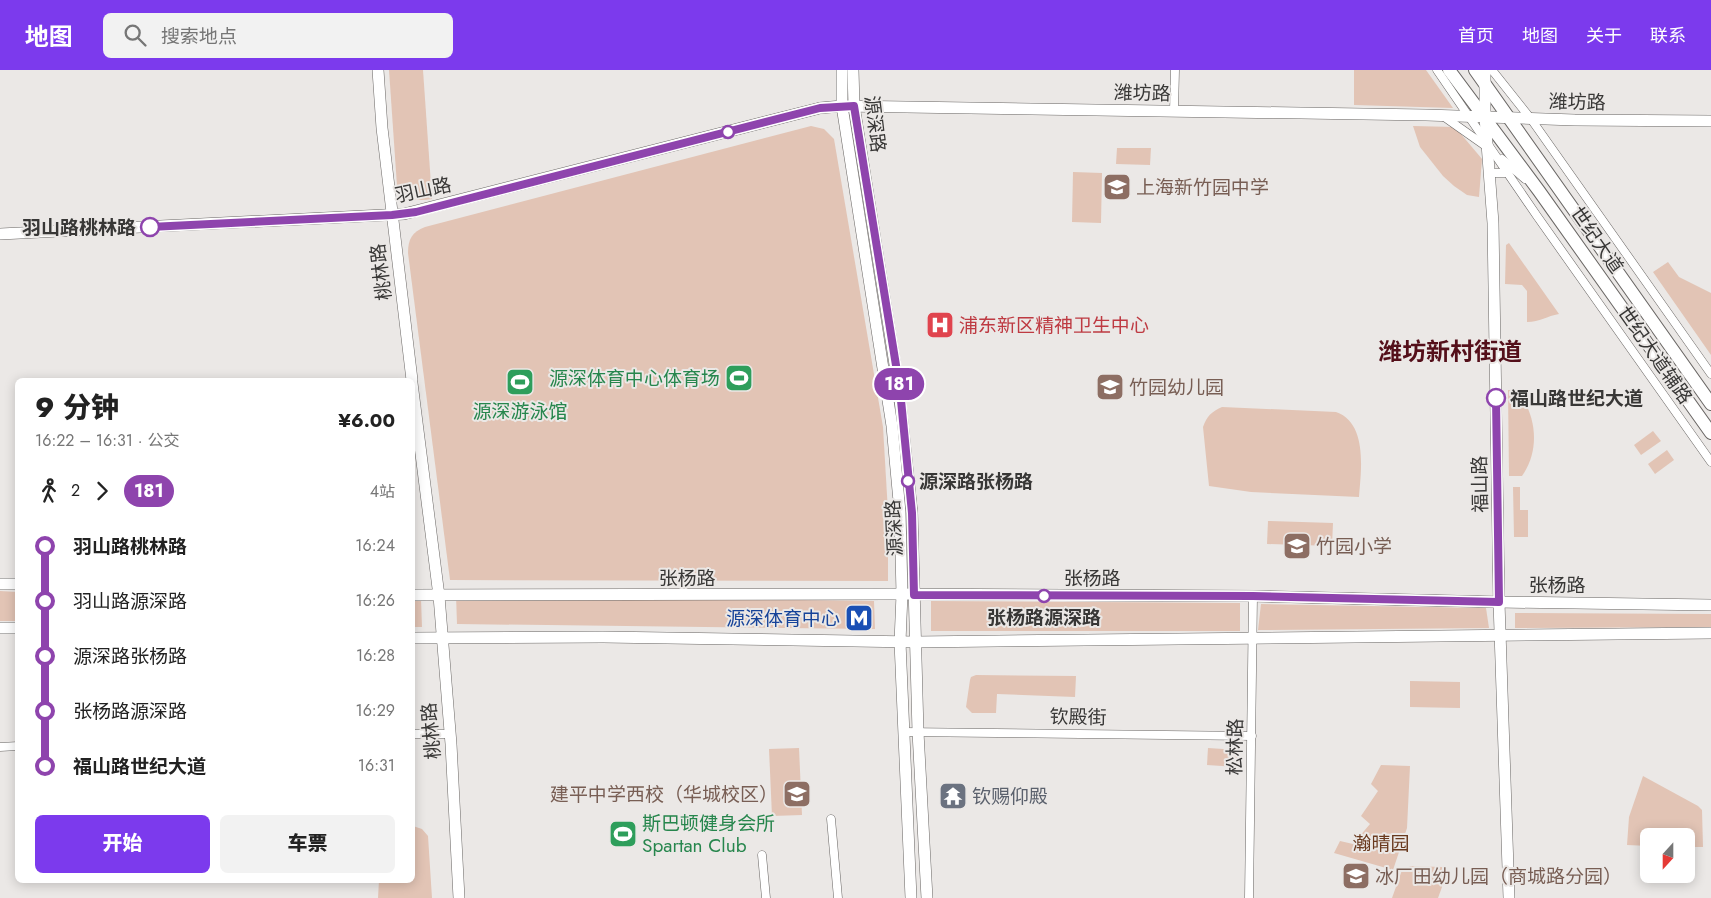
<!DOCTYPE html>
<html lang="zh">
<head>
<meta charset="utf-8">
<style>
  body { margin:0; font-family:Jost,"Noto Sans SC",sans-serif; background:#f2f2f2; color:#222; height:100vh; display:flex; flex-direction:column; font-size:19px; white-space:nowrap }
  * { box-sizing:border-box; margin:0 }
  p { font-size:16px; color:#767676 }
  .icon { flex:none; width:28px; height:28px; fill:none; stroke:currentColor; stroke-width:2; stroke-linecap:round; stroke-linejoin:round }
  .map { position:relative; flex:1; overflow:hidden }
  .details { position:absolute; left:15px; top:308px; width:400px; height:505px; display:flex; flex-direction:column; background:#fff; border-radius:8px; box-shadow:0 2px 12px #0003 }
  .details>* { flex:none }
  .badge { padding:0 10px; border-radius:16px; font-size:18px; line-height:32px }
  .needle { width:32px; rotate:201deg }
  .tools { position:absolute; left:1640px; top:758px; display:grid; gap:10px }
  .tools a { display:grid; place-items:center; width:55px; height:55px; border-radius:8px; background:#fff; box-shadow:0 2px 12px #0003; font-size:25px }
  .map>.badge { position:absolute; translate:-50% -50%; box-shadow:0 0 0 2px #fff }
  .legs { display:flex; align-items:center; gap:8px; height:55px; padding:0 20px; font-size:16px }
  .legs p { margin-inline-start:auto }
  .summary { display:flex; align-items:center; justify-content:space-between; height:85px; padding:0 20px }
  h1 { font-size:28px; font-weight:800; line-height:38px }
  .action { display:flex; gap:10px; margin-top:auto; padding:10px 20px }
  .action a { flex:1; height:58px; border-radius:8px; background:#7c3aed; color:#fff; font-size:20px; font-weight:800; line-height:58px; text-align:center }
  .action a+a { background:#f2f2f2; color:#222 }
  ul { padding:0 20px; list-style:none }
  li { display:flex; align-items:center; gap:18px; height:55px; font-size:19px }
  li i { display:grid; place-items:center; width:8px; height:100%; margin:0 6px; background:currentColor }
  li i::after { content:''; width:12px; height:12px; margin:-6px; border:4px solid; border-radius:50%; background:#fff }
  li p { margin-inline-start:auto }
  li:first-child i { background:linear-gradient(#0000 50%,currentColor 0) }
  li:last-child i { background:linear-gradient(currentColor 50%,#0000 0) }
  header { display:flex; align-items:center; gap:30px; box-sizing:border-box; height:70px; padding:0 25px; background:#7c3aed; color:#fff }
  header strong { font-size:24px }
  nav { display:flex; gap:28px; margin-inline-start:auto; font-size:18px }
  .search { width:350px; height:45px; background:#f2f2f2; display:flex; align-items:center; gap:12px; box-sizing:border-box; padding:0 18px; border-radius:8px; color:#767676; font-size:19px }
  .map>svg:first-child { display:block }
  .green { fill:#e2c4b5 }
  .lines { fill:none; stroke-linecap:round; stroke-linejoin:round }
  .street-casing { stroke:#696664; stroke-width:9 }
  .secondary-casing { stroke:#696664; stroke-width:12 }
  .primary-casing { stroke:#696664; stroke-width:14 }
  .street { stroke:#fff; stroke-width:8 }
  .secondary { stroke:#fff; stroke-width:11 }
  .primary { stroke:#fff; stroke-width:12 }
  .line-1-casing { stroke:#fff; stroke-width:11 }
  .line-1 { stroke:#8e44ad; stroke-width:8 }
  .stop-1-dot { fill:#fff; stroke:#8e44ad; stroke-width:2.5 }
  .labels { text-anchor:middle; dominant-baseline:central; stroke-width:4; stroke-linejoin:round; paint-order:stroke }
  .street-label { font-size:19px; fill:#383736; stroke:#ebe8e6 }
  .education-label { font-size:19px; fill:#785e54; stroke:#ebe8e6; text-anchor:start }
  .stop-label { font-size:19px; font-weight:bold; fill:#383736; stroke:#ebe8e6; text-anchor:start }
  .health-label { font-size:19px; fill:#be3a42; stroke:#ebe8e6; text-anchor:start }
  .leisure-label { font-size:19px; fill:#27864d; stroke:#ebe8e6; text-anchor:end }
  .transit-label { font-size:19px; fill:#164399; stroke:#ebe8e6; text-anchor:end }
  .worship-label { font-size:19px; fill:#5b616d; stroke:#ebe8e6; text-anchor:start }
  .park-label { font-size:19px; fill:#69391e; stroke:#ebe8e6 }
  .district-label { font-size:24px; font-weight:bold; fill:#540f1a; stroke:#ebe8e6 }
</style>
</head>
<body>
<header>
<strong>地图</strong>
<div class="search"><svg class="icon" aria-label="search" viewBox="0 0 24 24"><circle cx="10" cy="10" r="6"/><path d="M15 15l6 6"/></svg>搜索地点</div>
<nav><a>首页</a><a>地图</a><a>关于</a><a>联系</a></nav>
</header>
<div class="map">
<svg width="1711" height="828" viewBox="0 0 1711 828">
  <rect width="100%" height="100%" fill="#ebe8e6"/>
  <g class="green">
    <path d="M389,0h34l9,129c-14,2 -27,2 -35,-13z"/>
    <path d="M1354,0h72l27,38 -99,-3z"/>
    <path d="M811,56l13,3 10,10 49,288 5,85v69l-438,-1 -42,-327c0,-14 4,-21 17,-26z"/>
    <path d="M1413,56l42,1 27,32 -3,38 -12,-2 -13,-9 -11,-10 -23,-29z"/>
    <path d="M1117,78h34l-1,17 -34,-1z"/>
    <path d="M1073,102l29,1 -1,50 -29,-1z"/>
    <path d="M1509,173l50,71c-12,2 -19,8 -32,8v-31l-5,-6 -17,-1 1,-39z"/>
    <path d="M1668,192l11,15 32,16v62l-58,-83z"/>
    <path d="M1508,320h9c19,24 24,59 5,86h-13z"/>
    <path d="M1222,337l114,5c32,11 25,59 23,85l-108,-5 -42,-6 -6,-59c4,-11 8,-15 19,-20z"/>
    <path d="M1653,361l8,10 -20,14 -7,-10z"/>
    <path d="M1667,380l7,10 -19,14 -7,-10z"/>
    <path d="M1513,417h7v23h8v27h-14z"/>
    <path d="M1268,451l65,2 -1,23 -65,-2z"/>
    <path d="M0,521l17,1v29h-17z"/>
    <path d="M456,525l418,6 1,28 -418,-5z"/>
    <path d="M413,529h8l1,28h-9z"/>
    <path d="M931,531l309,2v28h-309z"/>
    <path d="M1261,534l225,4 3,20 -231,2z"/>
    <path d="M1515,543l196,1v13l-196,1z"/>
    <path d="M976,605l100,1 -1,21 -78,-3 -1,19h-24l-6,-6 4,-27 1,-3z"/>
    <path d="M1410,611l50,1v26l-50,-1z"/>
    <path d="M799,678l3,67 -30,1 -3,-67z"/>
    <path d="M1208,678l30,2 -1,17 -30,-2z"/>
    <path d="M1381,695l29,1 -3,62 -14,42 -59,-17 6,-12 13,3 17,-20 -9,-8 17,-25 -7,-7z"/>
    <path d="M1643,706l55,30 4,4 1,37h-17v-11h-37v10l-22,-1 2,-28z"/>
    <path d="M413,756l9,3 6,7 4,62h-54l1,-18h33z"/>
    <path d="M1411,796l31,1v20l-4,11h-46l10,-28z"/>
  </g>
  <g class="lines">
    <defs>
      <g id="street">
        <path d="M1437,0l100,146 174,246"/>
        <path d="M1492,0l39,49 180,255"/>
        <path d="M1174,41l1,-41"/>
        <path d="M1443,46l44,31"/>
        <path d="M1502,89l23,20"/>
        <path d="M1489,103h19"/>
        <path d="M903,662l349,4"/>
        <path d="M412,664h38"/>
        <path d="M0,677l18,-1"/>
        <path d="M831,749l7,79"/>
        <path d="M762,785l4,43"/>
        <path d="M1249,828l4,-302"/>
      </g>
      <g id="secondary">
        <path d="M378,0l4,58 30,252"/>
        <path d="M842,0v36l50,320 8,86 2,82 -2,48 11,256"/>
        <path d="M853,0l1,36 45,284 13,123 6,219 9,166"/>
        <path d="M1485,0v47l8,106 6,379 10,296"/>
        <path d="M0,164l404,-20 416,-106 22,-2 584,9 149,5 136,1"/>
        <path d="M412,313l27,213 12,148 8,154"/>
        <path d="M0,514h18"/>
        <path d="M412,525l479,-1 362,2 246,6 212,3"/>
        <path d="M0,558h18"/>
        <path d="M412,568l191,-1 312,5 796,-9"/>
      </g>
      <g id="primary">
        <path d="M1449,0l90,121 172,242"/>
        <path d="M1475,0l236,334"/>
      </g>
    </defs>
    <use href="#street" class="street-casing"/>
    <use href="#secondary" class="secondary-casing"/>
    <use href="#primary" class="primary-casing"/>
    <use href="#street" class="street"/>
    <use href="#secondary" class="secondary"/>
    <use href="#primary" class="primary"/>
  </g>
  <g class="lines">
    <defs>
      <path id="line-1" d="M150,157l242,-12 24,-3 404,-104 34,-2 46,284 12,123 2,82 339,1 246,6 -3,-204"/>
    </defs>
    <use href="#line-1" class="line-1-casing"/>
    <use href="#line-1" class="line-1"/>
  </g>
  <defs>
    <symbol id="school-square" viewBox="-11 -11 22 22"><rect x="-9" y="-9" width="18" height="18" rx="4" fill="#8d6e63" stroke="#ebe8e6"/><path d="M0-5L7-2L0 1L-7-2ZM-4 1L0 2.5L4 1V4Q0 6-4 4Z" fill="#fff"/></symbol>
    <symbol id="hospital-square" viewBox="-11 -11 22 22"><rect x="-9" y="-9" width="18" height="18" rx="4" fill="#e0444e" stroke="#ebe8e6"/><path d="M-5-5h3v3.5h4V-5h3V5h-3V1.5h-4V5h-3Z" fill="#fff"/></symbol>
    <symbol id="stadium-square" viewBox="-11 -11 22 22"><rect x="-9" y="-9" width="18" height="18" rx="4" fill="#2e9e5b" stroke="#ebe8e6"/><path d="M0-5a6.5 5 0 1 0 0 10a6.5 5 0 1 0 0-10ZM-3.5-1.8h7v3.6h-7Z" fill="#fff"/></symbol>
    <symbol id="metro-square" viewBox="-11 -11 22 22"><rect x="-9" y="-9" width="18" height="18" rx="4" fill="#1a4fb4" stroke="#ebe8e6"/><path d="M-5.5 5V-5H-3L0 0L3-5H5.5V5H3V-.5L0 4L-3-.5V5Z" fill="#fff"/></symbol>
    <symbol id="temple-square" viewBox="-11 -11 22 22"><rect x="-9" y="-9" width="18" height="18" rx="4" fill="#6b7280" stroke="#ebe8e6"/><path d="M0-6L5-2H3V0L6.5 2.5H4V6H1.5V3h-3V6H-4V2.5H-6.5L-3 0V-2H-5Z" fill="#fff"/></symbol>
  </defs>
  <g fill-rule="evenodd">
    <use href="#school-square" x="1101" y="101" width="32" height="32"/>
    <use href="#hospital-square" x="924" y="239" width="32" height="32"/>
    <use href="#stadium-square" x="723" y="292" width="32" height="32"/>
    <use href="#stadium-square" x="504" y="296" width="32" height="32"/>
    <use href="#school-square" x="1094" y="301" width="32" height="32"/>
    <use href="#school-square" x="1281" y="460" width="32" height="32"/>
    <use href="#metro-square" x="843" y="532" width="32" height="32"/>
    <use href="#school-square" x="781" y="708" width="32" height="32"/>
    <use href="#temple-square" x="937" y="710" width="32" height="32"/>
    <use href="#stadium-square" x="607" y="748" width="32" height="32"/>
    <use href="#school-square" x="1340" y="790" width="32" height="32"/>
  </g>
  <g class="stop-1-dot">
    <circle cx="728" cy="62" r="6"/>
    <circle cx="150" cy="157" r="9"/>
    <circle cx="1496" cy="328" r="9"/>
    <circle cx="908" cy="411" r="6"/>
    <circle cx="1044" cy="526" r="6"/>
  </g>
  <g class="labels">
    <g class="street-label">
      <text transform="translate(1142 23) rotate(1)">潍坊路</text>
      <text transform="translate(1577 32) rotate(1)">潍坊路</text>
      <text transform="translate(875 54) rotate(83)">源深路</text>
      <text transform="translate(423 120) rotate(-12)">羽山路</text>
      <text transform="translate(1597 170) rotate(55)">世纪大道</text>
      <text transform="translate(381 202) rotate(-97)">桃林路</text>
      <text transform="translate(1655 285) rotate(55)">世纪大道辅路</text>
      <text transform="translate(1480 414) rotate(-91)">福山路</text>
      <text transform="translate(894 458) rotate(-93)">源深路</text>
      <text x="687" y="508">张杨路</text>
      <text x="1092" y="508">张杨路</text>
      <text x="1557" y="515">张杨路</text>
      <text transform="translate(1078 647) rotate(1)">钦殿街</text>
      <text transform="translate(431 661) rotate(-95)">桃林路</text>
      <text transform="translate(1235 677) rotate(-89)">松林路</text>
    </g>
    <g class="education-label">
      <text x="1136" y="117">上海新竹园中学</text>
      <text x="1129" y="317">竹园幼儿园</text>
      <text x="1316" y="476">竹园小学</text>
      <text x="778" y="724" text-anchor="end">建平中学西校（华城校区）</text>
      <text x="1375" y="806">冰厂田幼儿园（商城路分园）</text>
    </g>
    <g class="stop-label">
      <text x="136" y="157" text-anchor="end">羽山路桃林路</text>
      <text x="1510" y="328">福山路世纪大道</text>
      <text x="919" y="411">源深路张杨路</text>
      <text x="1044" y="547" text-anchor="middle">张杨路源深路</text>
    </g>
    <g class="health-label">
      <text x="959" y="255">浦东新区精神卫生中心</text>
    </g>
    <g class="leisure-label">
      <text x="720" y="308">源深体育中心体育场</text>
      <text x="520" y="341" text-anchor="middle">源深游泳馆</text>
      <text x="642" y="753" text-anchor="start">斯巴顿健身会所<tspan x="642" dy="22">Spartan Club</tspan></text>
    </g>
    <g class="transit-label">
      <text x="840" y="548">源深体育中心</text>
    </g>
    <g class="worship-label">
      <text x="972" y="726">钦赐仰殿</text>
    </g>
    <g class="park-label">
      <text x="1381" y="773">瀚晴园</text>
    </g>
    <g class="district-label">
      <text x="1450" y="281">潍坊新村街道</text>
    </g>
  </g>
</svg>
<div class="tools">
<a><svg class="needle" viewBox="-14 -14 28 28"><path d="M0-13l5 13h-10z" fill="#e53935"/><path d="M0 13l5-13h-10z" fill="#767676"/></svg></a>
</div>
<b class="badge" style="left:899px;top:314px;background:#8e44ad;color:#fff">181</b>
<section class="details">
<div class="summary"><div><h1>9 分钟</h1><p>16:22 – 16:31 · 公交</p></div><b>¥6.00</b></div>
<div class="legs"><svg class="icon" aria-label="walk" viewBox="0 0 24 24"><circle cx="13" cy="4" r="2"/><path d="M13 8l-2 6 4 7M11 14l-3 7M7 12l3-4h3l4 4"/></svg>2<svg class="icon" aria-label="forward" viewBox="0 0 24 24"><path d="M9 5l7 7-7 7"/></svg><b class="badge" style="background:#8e44ad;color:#fff">181</b><p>4站</p></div>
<ul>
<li><i style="color:#8e44ad"></i><b>羽山路桃林路</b><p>16:24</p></li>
<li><i style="color:#8e44ad"></i><span>羽山路源深路</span><p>16:26</p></li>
<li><i style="color:#8e44ad"></i><span>源深路张杨路</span><p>16:28</p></li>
<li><i style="color:#8e44ad"></i><span>张杨路源深路</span><p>16:29</p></li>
<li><i style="color:#8e44ad"></i><b>福山路世纪大道</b><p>16:31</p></li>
</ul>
<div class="action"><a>开始</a><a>车票</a></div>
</section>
</div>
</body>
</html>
